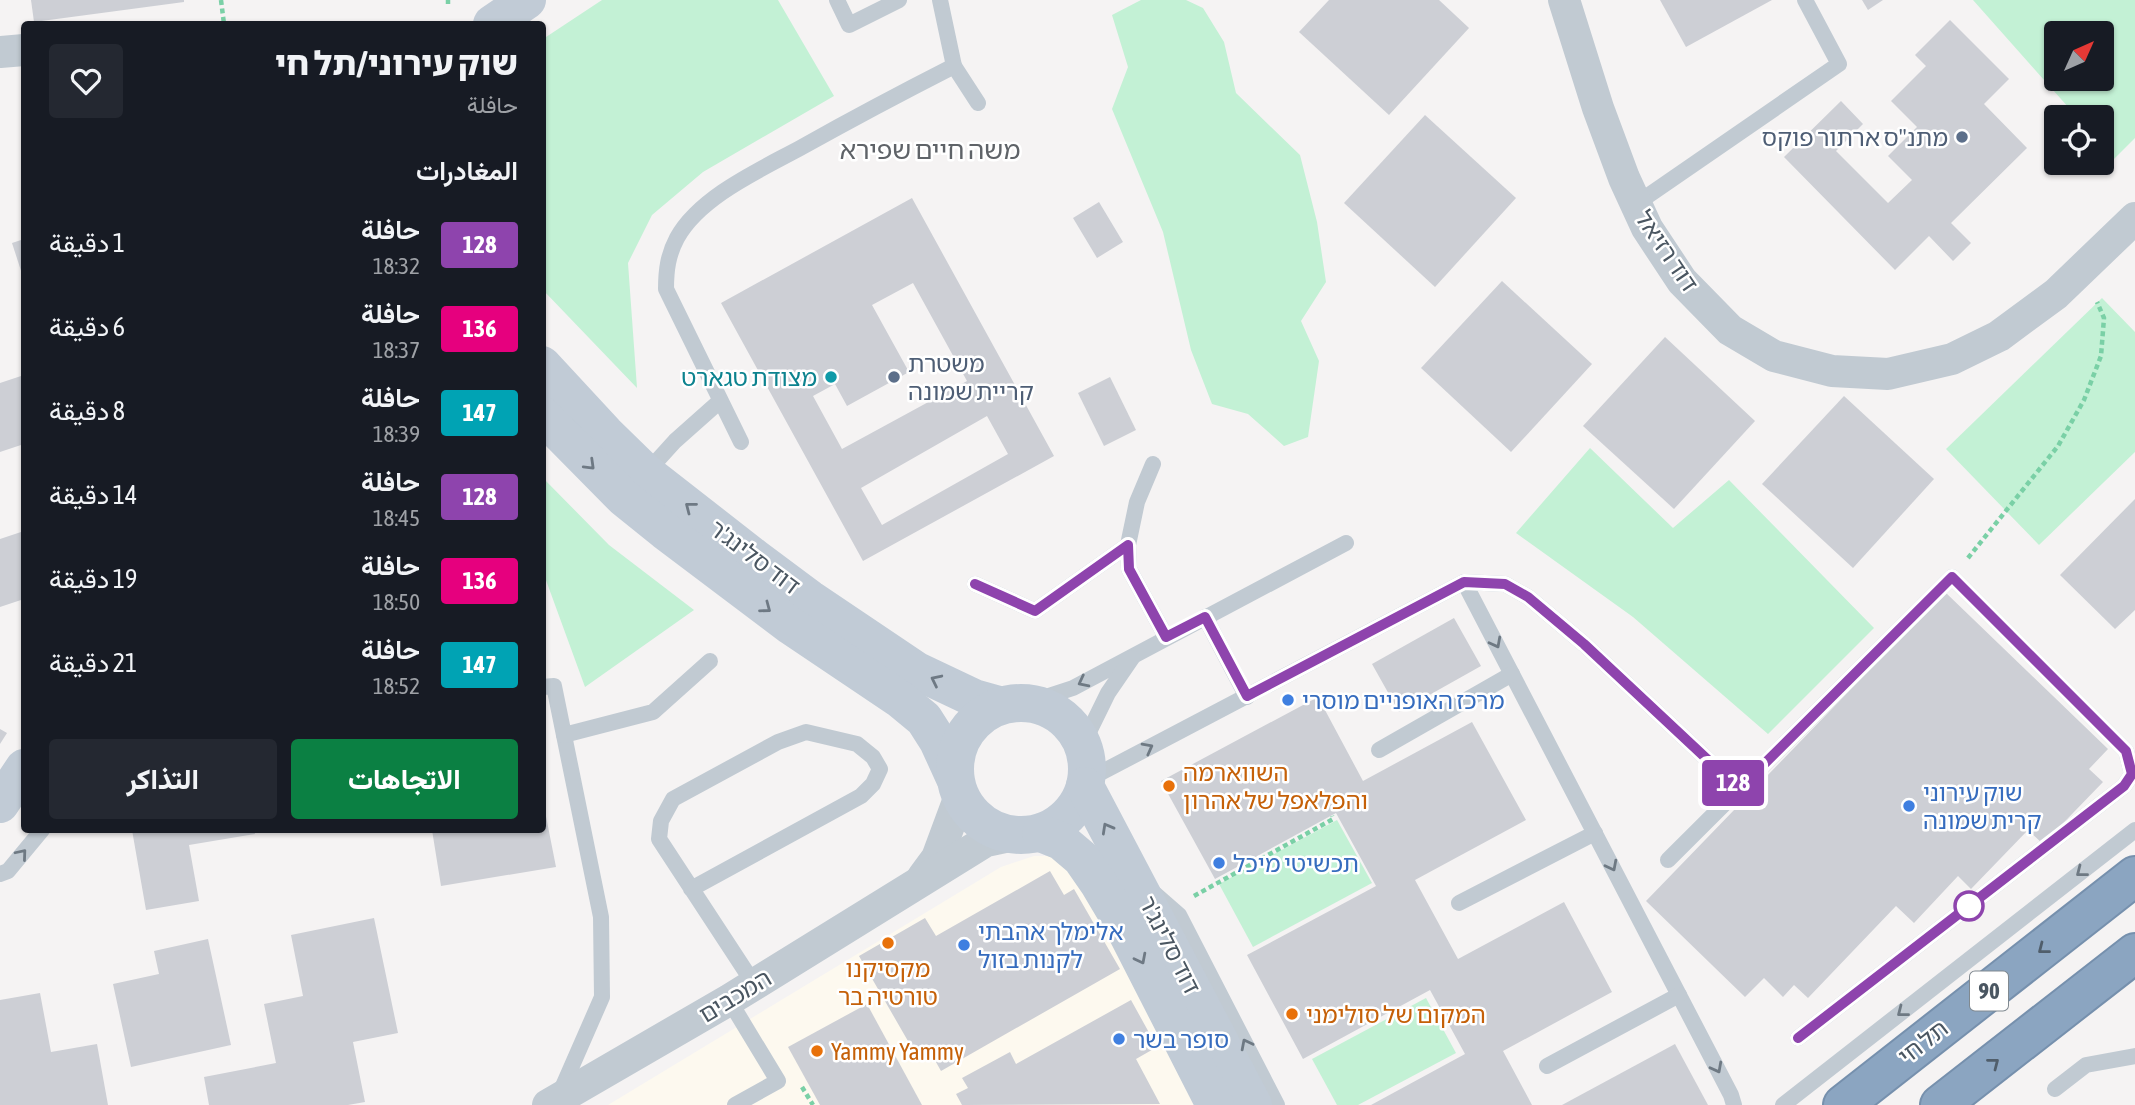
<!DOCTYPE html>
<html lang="ar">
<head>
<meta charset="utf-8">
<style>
  body { margin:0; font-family:"Asap Condensed",Vazirmatn,"Noto Sans Hebrew",sans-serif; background:#242831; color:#f1f3f6; direction:rtl; height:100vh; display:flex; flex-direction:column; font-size:26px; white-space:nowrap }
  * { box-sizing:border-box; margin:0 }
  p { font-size:23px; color:#9ea1a6 }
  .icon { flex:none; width:38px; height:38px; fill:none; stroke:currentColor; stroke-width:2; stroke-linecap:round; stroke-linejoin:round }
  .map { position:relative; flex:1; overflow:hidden; direction:ltr }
  .panel { position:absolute; left:21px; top:21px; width:525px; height:812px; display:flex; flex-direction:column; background:#171b24; border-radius:7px; box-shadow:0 2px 5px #0004; direction:rtl }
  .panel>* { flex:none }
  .badge { padding:0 14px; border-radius:5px; font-size:24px; line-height:46px }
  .needle { width:46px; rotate:45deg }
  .buttons { position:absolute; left:2044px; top:21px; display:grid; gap:14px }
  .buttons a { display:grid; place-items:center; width:70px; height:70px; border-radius:7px; background:#171b24; box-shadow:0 2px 5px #0004; font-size:35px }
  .map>.badge { position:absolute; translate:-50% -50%; box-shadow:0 0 0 4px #fff }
  h2 { padding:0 28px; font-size:26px; line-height:63px }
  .round { display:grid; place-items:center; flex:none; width:74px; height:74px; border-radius:7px; background:#242831 }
  .summary { display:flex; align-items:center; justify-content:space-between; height:119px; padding:0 28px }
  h1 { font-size:33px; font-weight:800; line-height:52px }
  .button { display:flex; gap:14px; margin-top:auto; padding:14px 28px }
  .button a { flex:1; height:80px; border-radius:7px; background:#0b8043; color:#fff; font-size:28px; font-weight:800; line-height:80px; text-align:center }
  .button a+a { background:#242831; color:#f1f3f6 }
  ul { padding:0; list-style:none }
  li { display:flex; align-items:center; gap:21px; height:84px; padding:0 28px }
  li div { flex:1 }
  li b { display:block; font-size:26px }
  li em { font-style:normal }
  li .badge { min-width:77px; font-weight:700; text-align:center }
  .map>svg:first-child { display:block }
  .commercial { fill:#fdf9ef }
  .green { fill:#c3f1d5; fill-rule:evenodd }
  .building { fill:#cdcfd5; fill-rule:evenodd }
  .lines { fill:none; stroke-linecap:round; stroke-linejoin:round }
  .highway-casing { stroke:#7690ad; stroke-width:42 }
  .path { stroke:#7ad0a6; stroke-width:4.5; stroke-dasharray:5 3.5; stroke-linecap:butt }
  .lane { stroke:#c1cad2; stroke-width:16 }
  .street { stroke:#c1cad2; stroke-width:32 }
  .secondary { stroke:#c1cbd6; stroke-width:38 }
  .highway { stroke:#8ba5c1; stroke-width:38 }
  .oneway { stroke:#6e7984 }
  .oneway2 { stroke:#6e7983 }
  .oneway3 { stroke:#505e6b }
  .line-casing { stroke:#fff; stroke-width:16 }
  .line { stroke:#8e44ad; stroke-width:10 }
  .service-dot { fill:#5c6f8a; stroke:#fff; stroke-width:2.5 }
  .culture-dot { fill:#0f9aa8; stroke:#fff; stroke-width:2.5 }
  .shop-dot { fill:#3f7fe0; stroke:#fff; stroke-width:2.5 }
  .food-dot { fill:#e8710a; stroke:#fff; stroke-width:2.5 }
  .stop-dot { fill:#fff; stroke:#8e44ad; stroke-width:3.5 }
  .labels { text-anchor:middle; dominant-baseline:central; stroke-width:5; stroke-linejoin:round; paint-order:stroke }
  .shield { fill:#fff; stroke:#808990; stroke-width:2 }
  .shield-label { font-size:23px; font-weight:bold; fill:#4a5661 }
  .service-label { font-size:24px; fill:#4e5e75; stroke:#fff; text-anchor:end }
  .street-label { font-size:24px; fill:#4a5661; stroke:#fff }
  .culture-label { font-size:24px; fill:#0d838f; stroke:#fff; text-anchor:end }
  .shop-label { font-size:24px; fill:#366cbe; stroke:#fff; text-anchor:start }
  .food-label { font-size:24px; fill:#c56008; stroke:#fff; text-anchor:start }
  .neighbourhood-label { font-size:26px; fill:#5f6368; stroke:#fff }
</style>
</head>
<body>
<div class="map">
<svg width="2135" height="1105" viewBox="0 0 2135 1105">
  <rect width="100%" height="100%" fill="#f5f3f3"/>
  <path class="commercial" d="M1034,856h21l30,29 110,220h-587l393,-238z"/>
  <g class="green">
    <path d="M602,0h176l56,96 -131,76 -51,43 -24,48 9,125 -94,-98v-251z"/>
    <path d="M1141,0h45l17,8 21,34 12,51 64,62 17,67 9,60 -25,39 18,40 -11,76 -24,9 -36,-32 -36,-10 -21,-54 -28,-118 -51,-123 16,-42 -16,-52z"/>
    <path d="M1973,0h162v138l-21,21 -12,-14v-28h-25zM2056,33h46v46h-46z"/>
    <path d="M2102,298l33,34v120l-96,93 -93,-96z"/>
    <path d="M1590,448l83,80 56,-48 145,148 -106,106 -135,-117 -117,-84z"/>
    <path d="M543,478l66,67 85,65 -109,77 -42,-115z"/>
    <path d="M1337,820l35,63 -119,64 -34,-63z"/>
    <path d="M1426,998l30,55 -98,52h-21l-25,-46z"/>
  </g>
  <g class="building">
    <path d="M31,0h153v2l-150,20z"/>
    <path d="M1329,0h110l30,28 -80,87 -90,-83z"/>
    <path d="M1660,0h112l-86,47z"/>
    <path d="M1862,0h21l-15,10z"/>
    <path d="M1950,20l59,59 -25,25 43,44 -76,75 20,20 -18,18 -24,-25 -34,34 -111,-113 57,-56 22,23 -27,27 52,52 24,-23 -24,-24 29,-29 -26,-26 35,-35 -11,-11z"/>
    <path d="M1425,115l91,83 -81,89 -91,-84z"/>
    <path d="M912,198l142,258 -191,105 -142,-258zM913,283l54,98 -125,68 -29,-53 22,-12 12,22 62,-34 -37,-67zM987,416l21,38 -126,71 -21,-37z"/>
    <path d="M1099,202l24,40 -26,16 -24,-40z"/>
    <path d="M24,239v41l-12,-37z"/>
    <path d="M1502,281l90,83 -81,88 -90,-84z"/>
    <path d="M1665,337l90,84 -81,88 -91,-83z"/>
    <path d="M24,375v69l-24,8v-69z"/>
    <path d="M1110,377l26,53 -32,16 -26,-53z"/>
    <path d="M1844,396l90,83 -81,89 -91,-84z"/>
    <path d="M2135,499v111l-20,19 -55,-54z"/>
    <path d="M24,531v68l-24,8v-68z"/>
    <path d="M1945,592l163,157 -19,20 14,13 -60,62 -15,-14 -57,59 -13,-13 -44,47 -18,-17 -88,92 -14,-13 -11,12 -19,-19 -19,19 -99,-96z"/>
    <path d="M1454,618l27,48 -82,46 -27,-48z"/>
    <path d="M1318,697l45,84 109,-59 54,98 -111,60 43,79 106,-57 48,90 -109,59 29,54h-161l94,-51 -35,-64 -127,69 -56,-104 129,-69 -40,-73 -121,66 -54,-98z"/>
    <path d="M0,729l7,4 -7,11z"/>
    <path d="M542,796l14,71 -115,19 -9,-56h110z"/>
    <path d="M132,830h122l1,4 -66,11 10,56 -53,9z"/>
    <path d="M1050,871l14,24 10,-6 46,80 -179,102 -13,-23 -12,7 -57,-99 66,-38 11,18z"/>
    <path d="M374,918l24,115 -45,9 12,60 -17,3h-139l-5,-28 72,-14 -12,-59 39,-8 -12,-61z"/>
    <path d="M208,939l23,106 -100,22 -18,-83 46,-10 -5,-23z"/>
    <path d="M40,993l11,59 46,-8 11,61h-108v-105z"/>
    <path d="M1131,1000l26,47 -21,12 24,45 -198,1 -6,-11 12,-6 -6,-10 48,-26 6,12z"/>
    <path d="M867,1004l55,101h-102l-32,-58z"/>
    <path d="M1675,1044l33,61h-146z"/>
  </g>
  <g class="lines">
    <defs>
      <g id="highway">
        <path d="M1843,1105l292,-229"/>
        <path d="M1940,1105l195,-152"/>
      </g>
    </defs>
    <use href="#highway" class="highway-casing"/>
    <g class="path">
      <path d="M221,0l3,24"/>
      <path d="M448,0v4"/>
      <path d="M1968,558l90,-112 26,-46 17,-44 3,-38 -7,-16"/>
      <path d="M1194,896l139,-77 -1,-3"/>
      <path d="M802,1087l11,18"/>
    </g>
    <g class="lane">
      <path d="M837,0l12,25 50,-25"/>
      <path d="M940,0l14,66"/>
      <path d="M1636,204l203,-140 -34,-64"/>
      <path d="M741,442l-75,-153c0,-19 2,-34 11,-51 23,-42 85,-69 125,-91 50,-28 101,-55 152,-81l24,37"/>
      <path d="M1153,464l-16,38 -9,43 1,24 37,68"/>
      <path d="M646,473l29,-32 45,-40"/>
      <path d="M1464,582l267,513 3,10"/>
      <path d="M975,584l60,27 93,-66"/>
      <path d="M1205,617l42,80"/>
      <path d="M542,687l12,-1 47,231 1,80 -42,96"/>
      <path d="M1027,703l46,-15 273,-145"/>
      <path d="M564,735l89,-23 57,-51"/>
      <path d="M1083,744l25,-51 24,-35"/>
      <path d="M1379,750l133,-76"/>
      <path d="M1087,780l377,-198 41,2 23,13 56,47 155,145"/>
      <path d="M1668,860l284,-283 174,174 6,23 -8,12 -326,252"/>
      <path d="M0,874l8,-3 34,-41"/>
      <path d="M691,889l170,-93 12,-12 7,-15 -7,-12 -16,-13 -51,-12 -28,10 -105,57 -12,22 -2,18 95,145"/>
      <path d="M1155,894l24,21 98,190"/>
      <path d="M1459,903l136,-70"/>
      <path d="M729,1000l49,81 -43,24"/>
      <path d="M1547,1066l132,-71"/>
      <path d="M2055,1089l31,-24 49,-9"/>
      <path d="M1783,1105l352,-275"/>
    </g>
    <g class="street">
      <path d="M1564,0l34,108 26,70 23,50 35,53 48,49 44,26 58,15 56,3 64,-15 47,-23 57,-42 79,-76"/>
      <path d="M0,52l24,-2"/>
      <path d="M923,877l14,-19 23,-62"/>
      <path d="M548,1105l181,-105 257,-159 28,-6"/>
    </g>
    <g class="secondary">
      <path d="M492,24l35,-24"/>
      <path d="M542,365l63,68 41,40 109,85 55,41 107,72 57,27 25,7"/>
      <path d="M542,415l82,83 41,33 126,95 110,74 23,19 14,22 16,35"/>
      <circle cx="1021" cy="769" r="66"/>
      <path d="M1085,786l168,319"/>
      <path d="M0,804l24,-36"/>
      <path d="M1041,833l20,8 20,17 18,26 22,37 94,184"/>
    </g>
    <use href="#highway" class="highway"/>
  </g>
  <defs><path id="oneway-chevron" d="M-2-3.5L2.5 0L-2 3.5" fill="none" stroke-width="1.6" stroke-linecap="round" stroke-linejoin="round" transform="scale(1.75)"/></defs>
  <g class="oneway">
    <use href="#oneway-chevron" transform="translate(590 465) rotate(44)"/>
    <use href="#oneway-chevron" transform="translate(690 507) rotate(-142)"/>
    <use href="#oneway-chevron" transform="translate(766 608) rotate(37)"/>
    <use href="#oneway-chevron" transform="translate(936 680) rotate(-154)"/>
    <use href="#oneway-chevron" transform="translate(1107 828) rotate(-119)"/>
    <use href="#oneway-chevron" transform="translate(1141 959) rotate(63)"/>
  </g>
  <g class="oneway2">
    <use href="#oneway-chevron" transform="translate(1496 643) rotate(62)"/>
    <use href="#oneway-chevron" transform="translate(1083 682) rotate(153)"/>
    <use href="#oneway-chevron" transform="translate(1148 748) rotate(-28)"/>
    <use href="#oneway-chevron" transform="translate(22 854) rotate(-50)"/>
    <use href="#oneway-chevron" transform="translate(1612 866) rotate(63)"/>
    <use href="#oneway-chevron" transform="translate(2081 872) rotate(142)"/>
    <use href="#oneway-chevron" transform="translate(1902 1012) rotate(142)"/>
    <use href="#oneway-chevron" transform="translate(1246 1044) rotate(-117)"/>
    <use href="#oneway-chevron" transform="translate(1717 1068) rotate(62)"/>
  </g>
  <g class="oneway3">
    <use href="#oneway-chevron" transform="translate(2043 949) rotate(142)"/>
    <use href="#oneway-chevron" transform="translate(1994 1063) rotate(-38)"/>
  </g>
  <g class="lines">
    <defs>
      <path id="line" d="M975,584l60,27 93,-66 1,24 37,68 39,-20 42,79 217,-114 41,2 23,13 56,47 155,145 213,-212 174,174 6,23 -8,12 -326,252"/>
    </defs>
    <use href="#line" class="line-casing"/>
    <use href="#line" class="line"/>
  </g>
  <g class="service-dot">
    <circle cx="1962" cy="137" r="7"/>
    <circle cx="894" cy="377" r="7"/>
  </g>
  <circle class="culture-dot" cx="831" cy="377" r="7"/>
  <g class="shop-dot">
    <circle cx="1288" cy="700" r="7"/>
    <circle cx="1909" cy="806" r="7"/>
    <circle cx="1219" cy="863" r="7"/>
    <circle cx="964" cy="945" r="7"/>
    <circle cx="1119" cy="1039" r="7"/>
  </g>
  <g class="food-dot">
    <circle cx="1169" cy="786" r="7"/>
    <circle cx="888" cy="943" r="7"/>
    <circle cx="1292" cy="1014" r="7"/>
    <circle cx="817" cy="1051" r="7"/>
  </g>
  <circle class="stop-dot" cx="1969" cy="906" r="14"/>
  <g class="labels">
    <rect class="shield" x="1970" y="971.5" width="38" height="39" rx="5"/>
    <g class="shield-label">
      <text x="1989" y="991">90</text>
    </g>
    <g class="service-label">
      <text x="1948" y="137">מתנ"ס ארתור פוקס</text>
      <text x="908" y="363" text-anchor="start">משטרת<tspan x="908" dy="28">קריית שמונה</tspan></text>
    </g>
    <g class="street-label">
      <text transform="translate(1667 251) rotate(56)">דוד רזיאל</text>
      <text transform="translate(755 557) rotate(37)">דוד סלינג'ר</text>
      <text transform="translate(1170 945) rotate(63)">דוד סלינג'ר</text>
      <text transform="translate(735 996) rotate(-31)">המכבים</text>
      <text transform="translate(1923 1042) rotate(-38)">תל חי</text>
    </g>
    <g class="culture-label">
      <text x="817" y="377">מצודת טגארט</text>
    </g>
    <g class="shop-label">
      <text x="1302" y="700">מרכז האופניים מוסרי</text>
      <text x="1923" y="792">שוק עירוני<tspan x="1923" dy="28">קרית שמונה</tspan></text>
      <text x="1233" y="863">תכשיטי מיכל</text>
      <text x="978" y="931">אלימלך אהבתי<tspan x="978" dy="28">לקנות בזול</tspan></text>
      <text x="1133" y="1039">סופר בשר</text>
    </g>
    <g class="food-label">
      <text x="1183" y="772">השווארמה<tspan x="1183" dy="28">והפלאפל של אהרון</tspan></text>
      <text x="888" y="968" text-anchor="middle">מקסיקנו<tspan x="888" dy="28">טורטיה בר</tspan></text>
      <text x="1306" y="1014">המקום של סולימני</text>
      <text x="831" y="1051">Yammy Yammy</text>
    </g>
    <g class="neighbourhood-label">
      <text x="930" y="150">משה חיים שפירא</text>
    </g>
  </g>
</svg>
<div class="buttons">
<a><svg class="needle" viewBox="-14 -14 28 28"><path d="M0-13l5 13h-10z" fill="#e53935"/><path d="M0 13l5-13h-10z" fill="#9ea1a6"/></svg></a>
<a><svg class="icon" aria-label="locate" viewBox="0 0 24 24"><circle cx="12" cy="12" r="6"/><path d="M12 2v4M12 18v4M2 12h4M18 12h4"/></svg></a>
</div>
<b class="badge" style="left:1733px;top:783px;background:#8e44ad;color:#fff">128</b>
<section class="panel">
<div class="summary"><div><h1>שוק עירוני/תל חי</h1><p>حافلة</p></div><a class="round"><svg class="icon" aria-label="heart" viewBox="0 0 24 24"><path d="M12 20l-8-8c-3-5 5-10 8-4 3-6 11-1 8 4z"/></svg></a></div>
<h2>المغادرات</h2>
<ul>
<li><span class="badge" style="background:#8e44ad;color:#fff">128</span><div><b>حافلة</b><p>18:32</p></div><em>1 دقيقة</em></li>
<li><span class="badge" style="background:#e6007e;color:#fff">136</span><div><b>حافلة</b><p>18:37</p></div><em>6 دقيقة</em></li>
<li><span class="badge" style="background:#00a3b4;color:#fff">147</span><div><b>حافلة</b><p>18:39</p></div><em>8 دقيقة</em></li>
<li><span class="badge" style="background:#8e44ad;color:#fff">128</span><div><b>حافلة</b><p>18:45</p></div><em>14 دقيقة</em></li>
<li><span class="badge" style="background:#e6007e;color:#fff">136</span><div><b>حافلة</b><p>18:50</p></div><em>19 دقيقة</em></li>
<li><span class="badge" style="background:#00a3b4;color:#fff">147</span><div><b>حافلة</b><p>18:52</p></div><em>21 دقيقة</em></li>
</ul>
<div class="button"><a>الاتجاهات</a><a>التذاكر</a></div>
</section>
</div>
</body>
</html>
